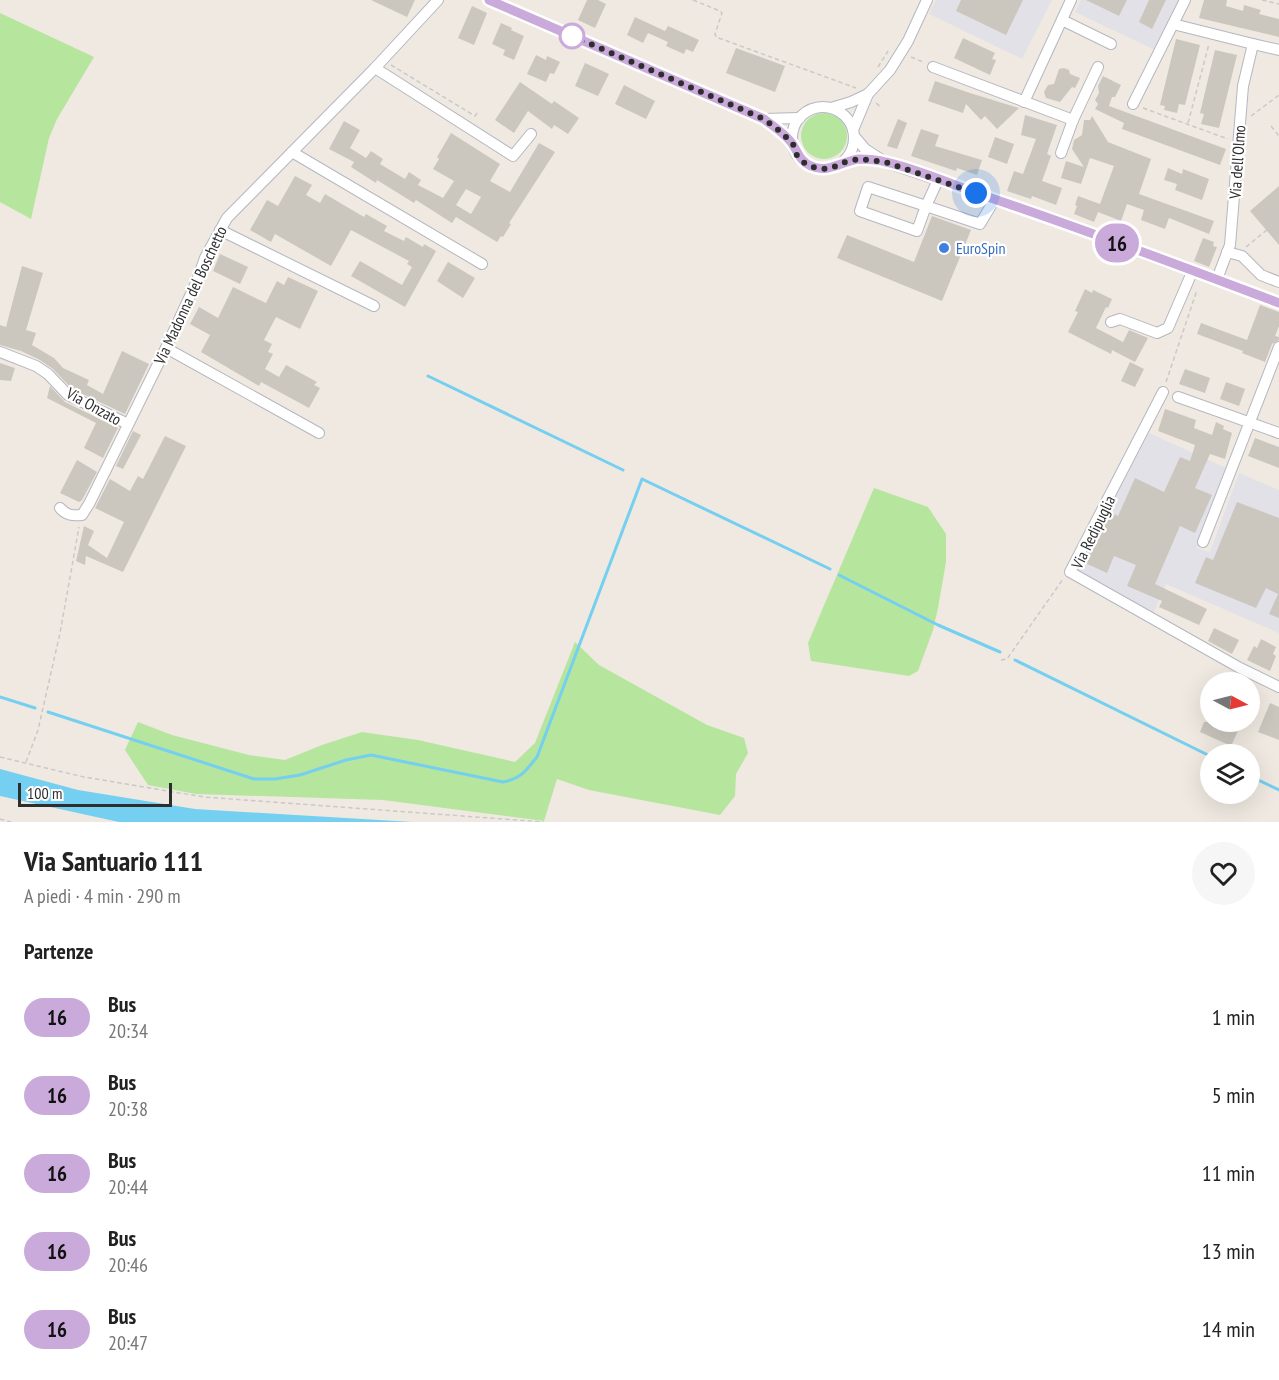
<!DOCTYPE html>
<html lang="it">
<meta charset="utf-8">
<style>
:root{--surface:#fff;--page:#f6f6f6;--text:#222;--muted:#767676}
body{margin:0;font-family:"PT Sans Narrow",sans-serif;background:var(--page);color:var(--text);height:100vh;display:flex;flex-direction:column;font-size:22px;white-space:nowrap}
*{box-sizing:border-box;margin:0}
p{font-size:20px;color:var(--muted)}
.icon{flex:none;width:33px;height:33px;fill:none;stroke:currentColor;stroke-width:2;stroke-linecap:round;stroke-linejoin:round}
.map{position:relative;height:822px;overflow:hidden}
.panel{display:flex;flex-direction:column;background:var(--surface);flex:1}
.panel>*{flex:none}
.badge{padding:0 12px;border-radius:20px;font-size:21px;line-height:39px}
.needle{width:39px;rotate:97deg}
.controls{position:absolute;left:1200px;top:672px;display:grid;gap:12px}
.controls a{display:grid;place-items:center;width:60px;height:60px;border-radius:50%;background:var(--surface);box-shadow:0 6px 24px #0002;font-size:30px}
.scale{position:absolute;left:18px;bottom:15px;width:154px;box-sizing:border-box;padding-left:6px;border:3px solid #2e2e2e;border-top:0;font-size:16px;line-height:21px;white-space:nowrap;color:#2e2e2e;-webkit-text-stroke:4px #fff;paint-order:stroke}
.you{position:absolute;width:30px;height:30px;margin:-15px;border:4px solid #fff;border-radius:50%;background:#1a73e8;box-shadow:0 0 0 9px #1a73e833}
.map>.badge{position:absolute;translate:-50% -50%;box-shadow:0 0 0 3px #fff}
h2{padding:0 24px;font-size:22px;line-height:54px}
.round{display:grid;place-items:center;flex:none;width:63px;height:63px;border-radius:32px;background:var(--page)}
.headline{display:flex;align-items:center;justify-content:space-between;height:102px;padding:0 24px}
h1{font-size:28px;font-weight:700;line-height:45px}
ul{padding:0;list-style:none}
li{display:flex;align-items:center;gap:18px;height:78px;padding:0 24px}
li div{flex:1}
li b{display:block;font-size:22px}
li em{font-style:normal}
li .badge{min-width:66px;font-weight:700;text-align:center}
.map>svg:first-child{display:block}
</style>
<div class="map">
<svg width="1279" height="822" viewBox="0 0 1279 822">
<rect width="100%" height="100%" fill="#efe9e1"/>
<g fill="#e3e1e8">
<polygon points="936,0 1052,0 1022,59 929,14"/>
<polygon points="1081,0 1179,0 1155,50 1075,12"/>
<polygon points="1149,433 1226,468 1197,548 1210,552 1239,473 1279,490 1279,633 1166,584 1153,614 1076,572"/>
</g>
<g fill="#b6e59e">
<polygon points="0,13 94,57 57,119 49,138 31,219 0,202"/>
<circle cx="824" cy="136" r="23"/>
<polygon points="874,488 928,507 946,534 946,562 938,608 933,630 918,671 909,676 811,661 808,643"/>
<polygon points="575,642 599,665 707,725 744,738 748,753 736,774 735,796 720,815 589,790 557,779 544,821 383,800 196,794 148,785 125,750 138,722 172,735 249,755 285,760 322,745 362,732 418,740 515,762 535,743"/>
</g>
<polygon fill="#75cff0" points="0,769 78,790 195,809 412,822 119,822 0,796"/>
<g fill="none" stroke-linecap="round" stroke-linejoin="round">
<g stroke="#75cff0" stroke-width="3">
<polyline points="428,376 623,470"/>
<polyline points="839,575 938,625 1000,652"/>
<polyline points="1015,660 1210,756"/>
<polyline points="0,697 35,708"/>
<path d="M48,712l206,67h21l25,-4 46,-15 25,-5 132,27c17,-3 23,-11 34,-25l105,-278 188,90"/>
<polyline points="1250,776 1279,790"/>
</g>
</g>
<g fill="#cbc7bf" fill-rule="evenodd">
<polygon points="371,0 415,0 407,17"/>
<polygon points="587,0 598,0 606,4 595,28 578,20"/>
<polygon points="961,0 1023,0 1006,35 956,11"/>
<polygon points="1086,0 1127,0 1119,16"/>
<polygon points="1149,0 1166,0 1152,29 1139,22"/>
<polygon points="1204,0 1227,0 1226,6 1243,11 1244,5 1261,10 1259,14 1279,19 1279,37 1199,18"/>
<polygon points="472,6 487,13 474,45 458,38"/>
<polygon points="635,17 665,31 668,26 699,40 693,52 686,49 684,54 666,46 668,42 648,33 643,43 627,35"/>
<polygon points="501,23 512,28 511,30 524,36 514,60 503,55 505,50 492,44"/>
<polygon points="963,38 995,53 992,59 996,60 990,75 954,58"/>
<polygon points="1176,39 1200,45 1185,105 1179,104 1177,113 1164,110 1165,106 1160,105"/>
<polygon points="736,48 785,66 775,92 726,73"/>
<polygon points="1215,50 1237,55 1219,128 1201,124 1204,114 1200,113"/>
<polygon points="536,55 546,60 547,56 560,62 554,74 550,73 546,82 527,74"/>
<polygon points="585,63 609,74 598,96 575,86"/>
<polygon points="1064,68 1069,70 1070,74 1080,78 1075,88 1072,87 1060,102 1046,98 1044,92 1048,85 1054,84 1059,69"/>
<polygon points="1103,76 1121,85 1115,97 1112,97 1109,106 1226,149 1220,165 1122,129 1124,123 1095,109 1098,104 1095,100 1099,93 1098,86"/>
<polygon points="935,81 970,93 1019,108 997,129 985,116 981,120 966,104 963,113 928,101"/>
<polygon points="520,82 552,104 554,101 579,118 568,134 554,125 552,129 528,111 514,133 495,120"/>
<polygon points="624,85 655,101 646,119 615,104"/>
<polygon points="1025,115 1057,125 1047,154 1051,156 1042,181 1062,188 1056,205 1032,196 1031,199 1007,191 1014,171 1023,174 1036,139 1021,135"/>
<polygon points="1092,116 1108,142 1151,159 1139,194 1214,221 1209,234 1169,218 1165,229 1141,220 1144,210 1127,204 1121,221 1098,212 1094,222 1074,214 1077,206 1075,205 1078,196 1100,204 1114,166 1090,158 1081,184 1061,178 1066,161 1084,167 1072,149 1074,140 1082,135 1084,120 1090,120"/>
<polygon points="898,119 907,123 897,149 887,146"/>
<path d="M344,121l16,9 -10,18 16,10 5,-7 12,8 -3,5 25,15 4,-7 12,8 -3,5 25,13 11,-17 -21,-12 6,-10 -2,-2 14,-24 49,31 -10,17 20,11 29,-49 16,9 -46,71 2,1 -8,13 -2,-1 -4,6 -41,-25 -4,6 -36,-23 -2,3 -37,-23 -1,3 -25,-16 3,-5 -25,-13zM466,189l15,8 -10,17 -15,-9z"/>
<polygon points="921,129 939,135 935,146 982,160 977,175 957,168 956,171 911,156"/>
<polygon points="995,137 1014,144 1007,164 988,157"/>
<polygon points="1168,168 1182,174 1183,169 1209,179 1202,200 1175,190 1177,184 1164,180"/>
<polygon points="295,176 312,185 306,195 320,203 325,194 364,217 366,214 387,226 384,231 404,241 406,237 423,247 424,244 436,251 405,307 351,276 360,261 402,285 412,267 407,264 409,261 351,230 331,266 275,234 271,242 250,230 267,200 278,206"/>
<polygon points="1279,186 1279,245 1250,211"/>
<polygon points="932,216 971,230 942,301 837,258 847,235 914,262"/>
<polygon points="1203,238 1214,242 1213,246 1217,247 1209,267 1194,261"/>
<polygon points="220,254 248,267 240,284 213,271"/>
<polygon points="448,262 475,278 463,298 437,281"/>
<polygon points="22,266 43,273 26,330 36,333 32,345 54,358 63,368 89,380 87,385 103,394 122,351 149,364 125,414 72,389 53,369 40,360 21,351 0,345 0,325 6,327"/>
<polygon points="288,277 318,291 300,329 276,317 264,340 272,344 268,352 273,354 265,369 279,377 286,365 317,382 314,385 320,388 309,408 261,382 259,386 201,352 210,335 190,324 199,307 218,318 233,287 266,303 277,281 284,285"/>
<polygon points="1085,289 1092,293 1093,290 1112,299 1108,308 1106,307 1096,328 1123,342 1129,330 1148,338 1135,362 1112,350 1111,354 1068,332 1078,312 1075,311"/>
<polygon points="1260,305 1279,312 1279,326 1275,336 1279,337 1279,340 1272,344 1265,362 1242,353 1243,351 1197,334 1201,323 1247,340"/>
<polygon points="1130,362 1144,369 1135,387 1121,381"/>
<polygon points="0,363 15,368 11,381 0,380"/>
<polygon points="1185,369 1210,378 1205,393 1179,384"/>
<polygon points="1226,382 1245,389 1239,406 1220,399"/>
<polygon points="50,386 65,402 118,428 103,458 84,448 96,423 47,398"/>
<polygon points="1165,409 1196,420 1194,428 1212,435 1216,422 1224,426 1223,429 1232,433 1225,459 1210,454 1195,488 1212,495 1195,533 1180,526 1155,584 1207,609 1199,625 1159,607 1162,601 1127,586 1136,565 1114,556 1107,573 1085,563 1092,546 1095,547 1110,512 1118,516 1135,478 1164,492 1180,457 1190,461 1195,445 1158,431"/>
<polygon points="133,431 141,435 123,469 116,466"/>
<polygon points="165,436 186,446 123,572 86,556 85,565 76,561 84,526 94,531 88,545 107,558 124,522 95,508 110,479 130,491 138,476 143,479"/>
<polygon points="1255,438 1279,447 1279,468 1248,456"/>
<polygon points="77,460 97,472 82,500 79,502 60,493"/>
<polygon points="1237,502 1279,518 1279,618 1269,614 1278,594 1266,588 1256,608 1195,583 1206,557 1213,560"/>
<polygon points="1214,628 1239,640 1232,654 1208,641"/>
<polygon points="1261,639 1276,647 1273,654 1276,656 1270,671 1247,660 1254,646 1257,648"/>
<polygon points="1270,703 1279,707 1279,740 1258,732"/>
<polygon points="1204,722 1242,722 1231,746 1200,732"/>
</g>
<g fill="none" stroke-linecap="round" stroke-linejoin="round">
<g stroke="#b4b7c1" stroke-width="12">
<g id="minor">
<polyline points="489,0 763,119 781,132 793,144"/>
<polyline points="1062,20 1111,44"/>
<polyline points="1173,24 1253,44"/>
<polyline points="933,67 1073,120 1098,67"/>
<polyline points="375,68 513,156 531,134"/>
<polyline points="1024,102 1071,0"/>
<polyline points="1133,104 1185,0"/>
<circle cx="823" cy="138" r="31"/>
<polyline points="831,108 851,102 868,94"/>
<polyline points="764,119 800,118"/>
<polyline points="853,130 868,94 890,70 908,41 927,0"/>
<polyline points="854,136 865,149 885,162 1004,202 1279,303"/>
<polyline points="292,152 482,264"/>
<polyline points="1061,153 1073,120"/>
<polyline points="842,163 859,159 883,161"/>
<polyline points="938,180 926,206 868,187 860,211 917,231 926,206 980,224 995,199"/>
<polyline points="220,230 374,306"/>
<polyline points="1227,252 1242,256 1261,275 1279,282"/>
<polyline points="1217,279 1230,245 1243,86 1253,44 1279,50"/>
<polyline points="1111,322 1120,319 1157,333 1168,328 1193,270"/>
<polyline points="166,348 319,433"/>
<polyline points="0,352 36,366 48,374 68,395 128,424"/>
<polyline points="1163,392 1070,572 1240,668 1279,687"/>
<polyline points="1178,397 1279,433"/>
<path d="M60,508c6,7 12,8 22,7l7,-11 77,-156 30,-65 9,-25 22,-40 148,-150 63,-68"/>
<polyline points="1203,542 1279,347"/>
</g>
</g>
<g stroke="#c9c9c9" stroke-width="1.5" stroke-dasharray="4.5 3" stroke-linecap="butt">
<polyline points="693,0 720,11 722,13 715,34 716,37 856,88"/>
<polyline points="1262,0 1279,4"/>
<polyline points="911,57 923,62"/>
<polyline points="391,65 475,116 478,112"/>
<polyline points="878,67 888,51"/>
<polyline points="876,103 882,108"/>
<polyline points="1143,108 1228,139"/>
<polyline points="1251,116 1279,95"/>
<polyline points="1188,123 1209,44"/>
<polyline points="1271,126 1279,136"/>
<polyline points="1246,247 1279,220"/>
<polyline points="1166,382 1197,290"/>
<polyline points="1001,660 1007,659 1063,579"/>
<polyline points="0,757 84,777 204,797 544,822"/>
<polyline points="26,762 38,730 60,633 79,527"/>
<polyline points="0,819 11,822"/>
</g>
<use href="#minor" stroke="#fff" stroke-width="10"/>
</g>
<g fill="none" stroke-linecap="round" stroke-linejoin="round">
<g stroke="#fff" stroke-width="14">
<path id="line" d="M489,0l275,119c9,7 20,14 27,23 7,9 8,19 20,24 17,8 31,-5 48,-7 8,0 19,1 27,3 31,7 67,23 99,34 99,33 196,70 294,107"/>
</g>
<use href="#line" stroke="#caaadb" stroke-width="9"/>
<polyline stroke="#2e2e2e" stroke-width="6" stroke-dasharray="0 10.8" points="572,36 764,119 781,132 793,144 796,154 803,162 812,167 822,169 832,168 842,163 859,159 885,162 976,193"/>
</g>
<circle fill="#fff" stroke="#caaadb" stroke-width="3" cx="572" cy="36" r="12"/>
<circle fill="#3f7fe0" stroke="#fff" stroke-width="2" cx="944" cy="248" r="6"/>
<g text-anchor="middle" stroke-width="4.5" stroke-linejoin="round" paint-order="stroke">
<g font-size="16" fill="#2e2e2e" stroke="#fff">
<text transform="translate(1237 162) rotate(-86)" y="6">Via dell'Olmo</text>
<text transform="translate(190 295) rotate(-65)" y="6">Via Madonna del Boschetto</text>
<text transform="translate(94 406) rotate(29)" y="6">Via Onzato</text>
<text transform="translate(1093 532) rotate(-64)" y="6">Via Redipuglia</text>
</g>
<g font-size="16" fill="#366cbe" stroke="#fff" text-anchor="start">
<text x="956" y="254">EuroSpin</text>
</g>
</g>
</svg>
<div class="controls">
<a><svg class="needle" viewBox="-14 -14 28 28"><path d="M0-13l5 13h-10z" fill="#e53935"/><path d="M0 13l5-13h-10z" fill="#767676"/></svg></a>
<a><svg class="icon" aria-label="layers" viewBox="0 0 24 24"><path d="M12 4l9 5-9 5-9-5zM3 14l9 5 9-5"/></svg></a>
</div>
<div class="scale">100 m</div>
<div class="you" style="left:976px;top:193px"></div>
<b class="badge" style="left:1117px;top:243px;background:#caaadb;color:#111">16</b>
</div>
<section class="panel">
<div class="headline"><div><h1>Via Santuario 111</h1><p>A piedi · 4 min · 290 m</p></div><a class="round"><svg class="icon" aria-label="heart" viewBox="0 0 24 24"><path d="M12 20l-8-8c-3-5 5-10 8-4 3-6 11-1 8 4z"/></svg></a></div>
<h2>Partenze</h2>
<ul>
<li><span class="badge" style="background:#caaadb;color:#111">16</span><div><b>Bus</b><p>20:34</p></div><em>1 min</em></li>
<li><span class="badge" style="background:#caaadb;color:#111">16</span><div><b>Bus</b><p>20:38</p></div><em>5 min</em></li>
<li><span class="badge" style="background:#caaadb;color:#111">16</span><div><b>Bus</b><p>20:44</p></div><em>11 min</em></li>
<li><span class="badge" style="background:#caaadb;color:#111">16</span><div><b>Bus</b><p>20:46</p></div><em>13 min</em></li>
<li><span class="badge" style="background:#caaadb;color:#111">16</span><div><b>Bus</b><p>20:47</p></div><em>14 min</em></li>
</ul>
</section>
